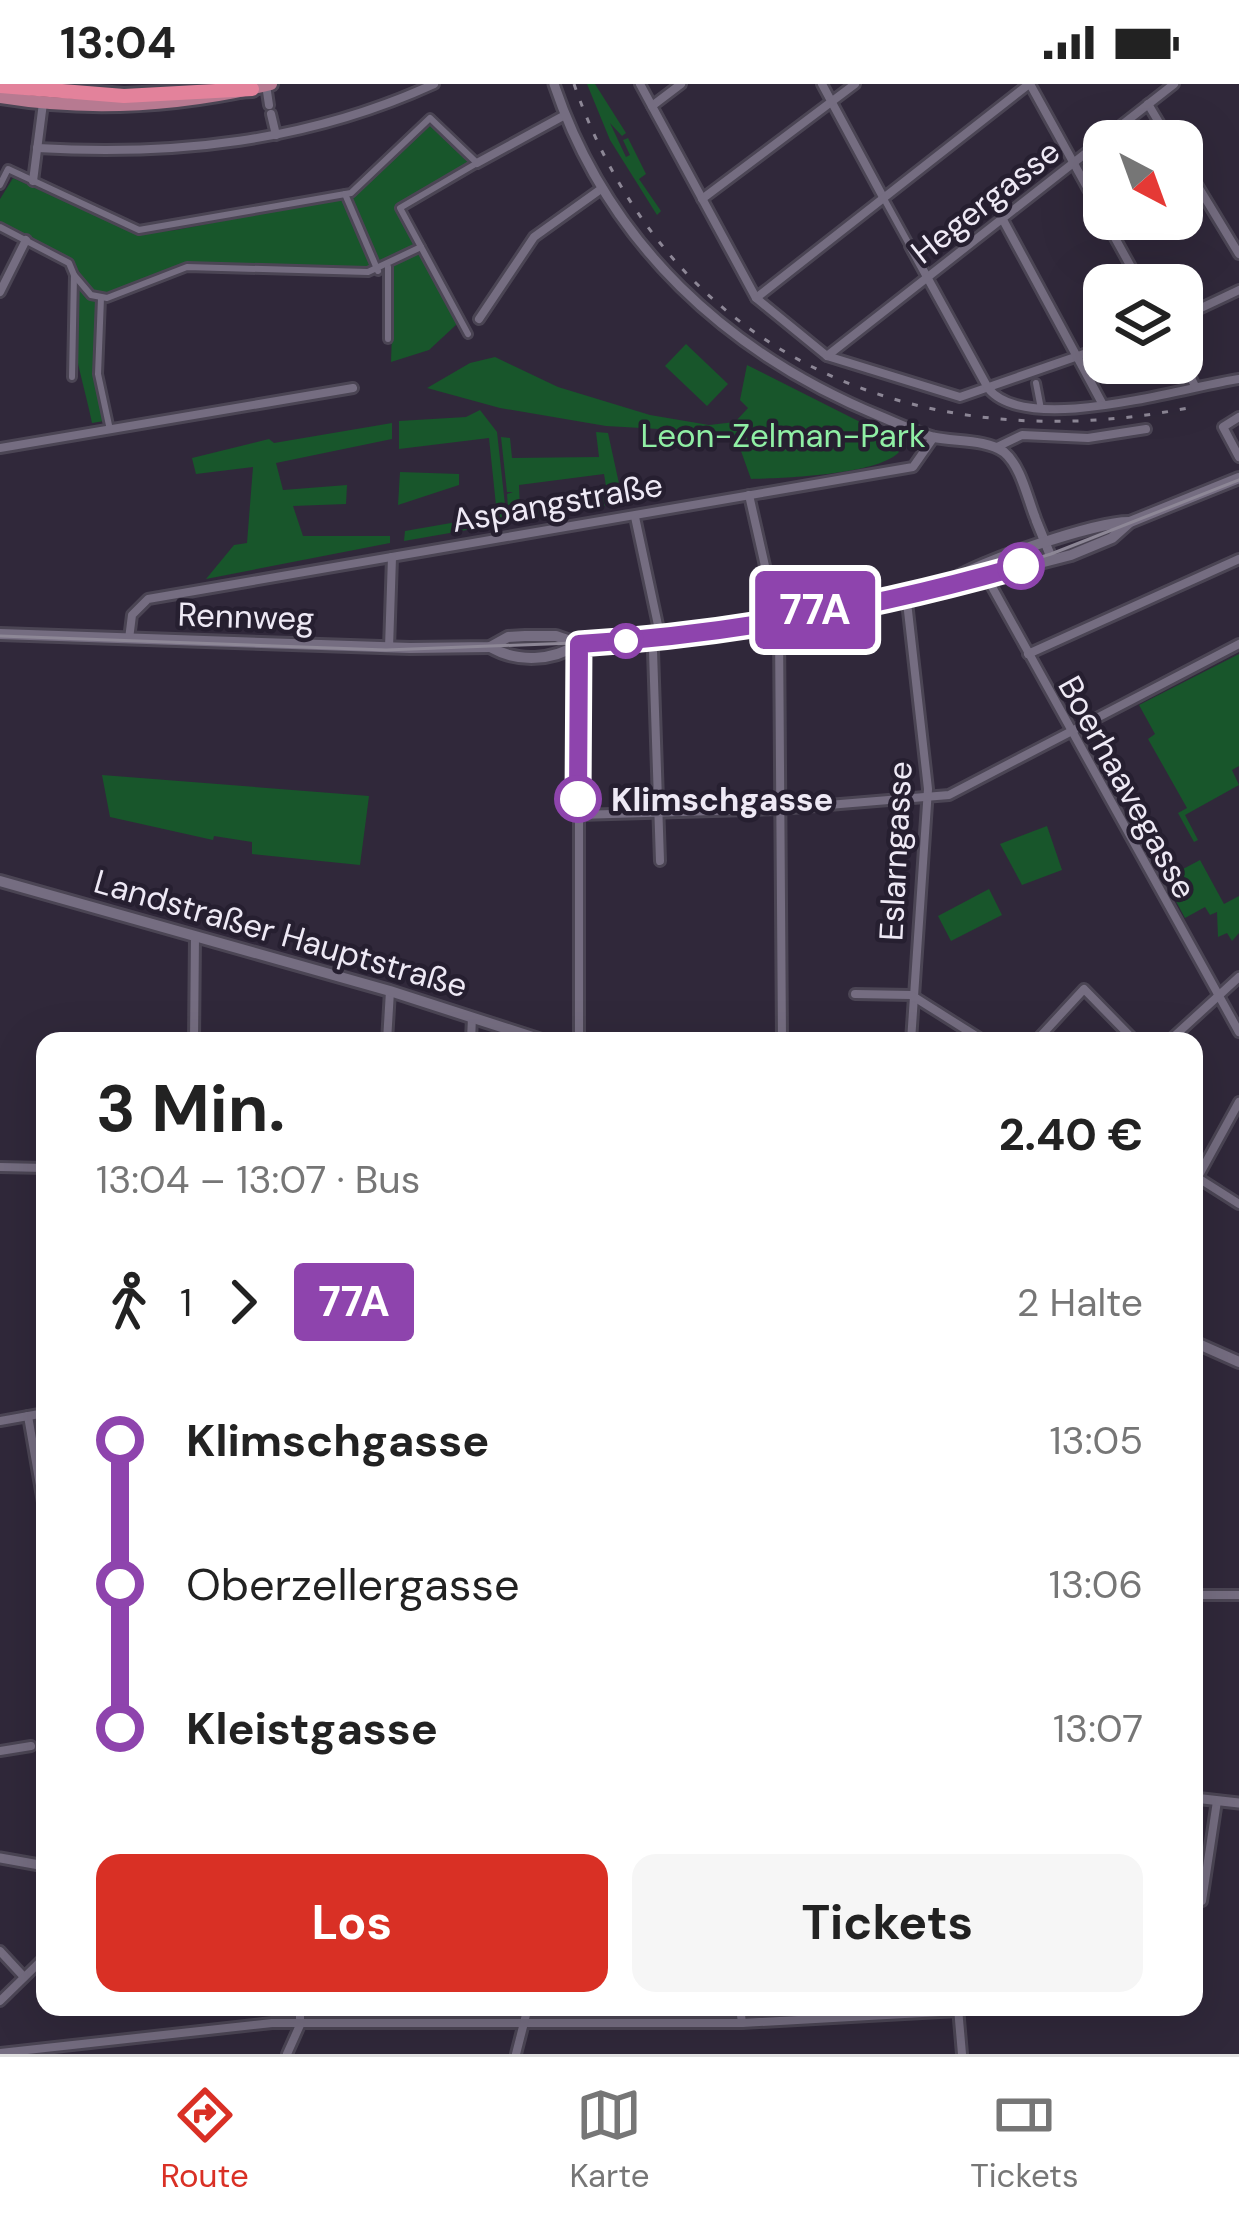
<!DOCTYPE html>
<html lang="de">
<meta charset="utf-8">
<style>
:root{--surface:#fff;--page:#f6f6f6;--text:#222;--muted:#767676;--line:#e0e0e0;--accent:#d93025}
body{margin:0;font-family:"DM Sans",sans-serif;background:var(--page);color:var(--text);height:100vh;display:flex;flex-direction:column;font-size:45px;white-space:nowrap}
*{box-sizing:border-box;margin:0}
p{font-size:39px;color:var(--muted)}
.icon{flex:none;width:66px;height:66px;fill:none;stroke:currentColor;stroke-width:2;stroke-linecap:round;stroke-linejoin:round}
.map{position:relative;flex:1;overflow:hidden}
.panel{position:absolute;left:36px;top:948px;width:1167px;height:984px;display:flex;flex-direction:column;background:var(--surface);border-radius:24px;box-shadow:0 12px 48px #0002}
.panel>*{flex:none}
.badge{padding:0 24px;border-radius:9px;font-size:42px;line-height:78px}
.needle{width:78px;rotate:139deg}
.tools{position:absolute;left:1083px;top:36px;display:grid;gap:24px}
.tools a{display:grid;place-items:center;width:120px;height:120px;border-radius:24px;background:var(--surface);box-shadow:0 12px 48px #0002;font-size:60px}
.map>.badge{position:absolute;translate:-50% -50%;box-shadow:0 0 0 6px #fff}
.legs{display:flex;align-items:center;gap:18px;height:132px;padding:0 60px;font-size:39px}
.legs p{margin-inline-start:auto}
.summary{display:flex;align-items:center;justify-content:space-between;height:204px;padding:0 60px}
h1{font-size:66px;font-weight:700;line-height:90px}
.action{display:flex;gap:24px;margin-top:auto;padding:24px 60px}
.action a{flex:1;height:138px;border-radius:24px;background:var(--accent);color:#fff;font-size:48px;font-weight:700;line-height:138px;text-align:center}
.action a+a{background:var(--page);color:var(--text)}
ul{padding:0 60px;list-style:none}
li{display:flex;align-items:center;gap:42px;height:144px;font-size:45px}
li i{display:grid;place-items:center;width:18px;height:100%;margin:0 15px;background:currentColor}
li i::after{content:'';width:30px;height:30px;margin:-15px;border:9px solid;border-radius:50%;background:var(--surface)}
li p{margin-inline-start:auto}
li:first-child i{background:linear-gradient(#0000 50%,currentColor 0)}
li:last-child i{background:linear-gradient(currentColor 50%,#0000 0)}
.status{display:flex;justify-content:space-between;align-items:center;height:84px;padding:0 60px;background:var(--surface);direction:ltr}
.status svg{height:33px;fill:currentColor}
.dock{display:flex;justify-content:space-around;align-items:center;height:168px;border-top:3px solid var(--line);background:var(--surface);font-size:33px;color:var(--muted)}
.dock a{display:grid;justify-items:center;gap:6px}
.dock .on{color:var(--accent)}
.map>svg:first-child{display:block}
</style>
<div class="status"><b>13:04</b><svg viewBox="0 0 49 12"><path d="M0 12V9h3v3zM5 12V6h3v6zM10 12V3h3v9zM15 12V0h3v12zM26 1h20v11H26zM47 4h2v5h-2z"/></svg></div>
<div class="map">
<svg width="1239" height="1970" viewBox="0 0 1239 1970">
<rect width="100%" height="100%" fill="#30283a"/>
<g fill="#18562b">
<polygon points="587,0 595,0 626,49 622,52 610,39 626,73 630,71 623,56 628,54 646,90 639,95 661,127 657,131 610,56"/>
<path d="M431,39l40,39 -75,45 61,117 -28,26 -38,12 3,-89 -7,-10 -16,5 -179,-5 -90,31 -7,86 9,41 -12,2c-9,-47 -32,-102 -12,-149l-10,-16 -70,-36v-23l13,-21 124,56 39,-4 180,-35z"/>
<polygon points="686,260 728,300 707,322 665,282"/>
<path d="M495,273l63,30 92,28 59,10 26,-3 13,-14 -8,-8 7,-35 133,67 18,12 1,8c-21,23 -116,26 -148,27l-14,-39 -8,-7 -123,-7 -106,-18 -73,-20 43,-25z"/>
<polygon points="480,326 497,348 507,439 404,457 405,447 497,431 489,354 399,365 399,337 466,333"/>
<polygon points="392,339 392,355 276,379 283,406 347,401 346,420 293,422 303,452 390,452 390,459 206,495 234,461 247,459 253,383 196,390 192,374 269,355 274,359"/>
<polygon points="596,348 608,349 623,418 609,420 604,390 519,401 520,427 603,412 605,422 509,438 507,410 513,408 507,408 501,353 510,354 512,374 599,373"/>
<polygon points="400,388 459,390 459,401 398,421"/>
<polygon points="1239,570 1239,682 1232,686 1239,701 1185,731 1198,756 1194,758 1178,729 1187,724 1148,655 1155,650 1139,621"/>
<polygon points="102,691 369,712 360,781 252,770 252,758 214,752 213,756 110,733"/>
<polygon points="1047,742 1062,786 1022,801 1000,760"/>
<polygon points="1200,776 1224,820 1239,812 1239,849 1232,857 1227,849 1218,853 1217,828 1210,831 1205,823 1185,834 1164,795"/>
<polygon points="989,805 1002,831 951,857 938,832"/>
</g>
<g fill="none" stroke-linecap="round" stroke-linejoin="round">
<g stroke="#4b4554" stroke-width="12">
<g id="pedestrian">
<polyline points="0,101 8,85 139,146 351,109 430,34 477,79 400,124 468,250"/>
<polyline points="345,110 378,187"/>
<polyline points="883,113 910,162"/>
<polyline points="0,143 69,179 74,191 72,293"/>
<polyline points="388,183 388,255"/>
<polyline points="74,191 91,211 107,214 187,183 368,188 421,163"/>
<polyline points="101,214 98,290 110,346"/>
<polyline points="1036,299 1041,325"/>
</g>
</g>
<g stroke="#4b4554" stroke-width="14">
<g id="minor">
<polyline points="640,0 756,214 827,272 960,313 1104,263"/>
<polyline points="822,0 883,113"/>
<polyline points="1030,0 1141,201"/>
<polyline points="266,1 269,21"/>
<polyline points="1148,20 1170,57"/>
<polyline points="652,22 681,0"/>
<polyline points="271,30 276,51"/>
<path d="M37,64c138,8 270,-6 397,-64"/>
<polyline points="1182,76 1239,170"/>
<polyline points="477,79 565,31"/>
<polyline points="33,97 43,19"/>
<polyline points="702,115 855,0"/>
<polyline points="1002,134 1102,319"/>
<path d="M910,162l78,142c38,49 196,-1 251,-9"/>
<polyline points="0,208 26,156"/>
<polyline points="756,214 1029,0"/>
<polyline points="1182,233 1239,206"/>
<polyline points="479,235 534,153 601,105"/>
<polyline points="827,272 1174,0"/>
<polyline points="1182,276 1195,302"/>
<polyline points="1239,333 1223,343 1239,373"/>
<polyline points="997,363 1022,351 1088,354 1146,345"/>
<polyline points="0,364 353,304"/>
<polyline points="749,411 779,544 782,957"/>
<polyline points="635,433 658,541 653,567 660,777"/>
<polyline points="992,477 991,501 1239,948"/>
<polyline points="906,509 928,705 911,957"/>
<polyline points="129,555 132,531 148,515 913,383 934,353"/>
<polyline points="579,560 579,957"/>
<polyline points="389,564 392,473"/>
<polyline points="1028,570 1239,475"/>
<polyline points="578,731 780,725 949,711 1239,560"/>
<polyline points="855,910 911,911 984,957"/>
<polyline points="194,957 195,852"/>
<polyline points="387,957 390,907"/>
<polyline points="471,957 472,933"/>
<polyline points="1036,957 1084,905 1135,957"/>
<polyline points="1169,957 1239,893"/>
<polyline points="0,1083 45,1084"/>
<polyline points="1195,1092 1239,1120"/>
<polyline points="1194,1100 1239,1018"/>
<polyline points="28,1332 45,1430"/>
<polyline points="0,1337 45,1329"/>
<polyline points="1194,1511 1239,1511"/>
<polyline points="0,1667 31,1662"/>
<polyline points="1194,1818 1202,1817 1217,1717"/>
<polyline points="0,1867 24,1893"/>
<polyline points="0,1917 45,1873"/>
<polyline points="740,1923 742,1939"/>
<polyline points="958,1924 962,1970"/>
<polyline points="0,1969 272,1939 742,1939 958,1927"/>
<polyline points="287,1970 300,1941 300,1923"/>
<polyline points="516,1970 528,1923"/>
</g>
</g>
<g stroke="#4b4554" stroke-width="15">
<g id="tertiary">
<path d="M554,0c54,160 174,270 328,333 17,7 34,15 51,20 21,5 53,2 71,15 17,14 23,45 31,65"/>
<polyline points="1036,436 1051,473"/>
<polyline points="1194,1714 1239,1719"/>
<polyline points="0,1774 45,1782"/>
</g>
</g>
<g stroke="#4b4554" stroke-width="16">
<g id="secondary">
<path d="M950,498c24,-19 148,-61 180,-60"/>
<polyline points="0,550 410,564 490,563 508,553 525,552 556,552 579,560 644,555 966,498 1071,471 1112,454 1130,438 1239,394"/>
<path d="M490,563c28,16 62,14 89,-3"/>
<polyline points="0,797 390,907 545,957"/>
<polyline points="1194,1258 1239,1278"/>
</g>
</g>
<g stroke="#4b4554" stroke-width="18">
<path id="primary" d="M0,13c92,15 181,9 271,-13"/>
</g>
<g stroke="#4b4554" stroke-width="20">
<polyline id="motorway" points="0,2 124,12 252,5"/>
</g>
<use href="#pedestrian" stroke="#756d81" stroke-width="6"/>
<use href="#minor" stroke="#756d81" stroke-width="8"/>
<use href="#tertiary" stroke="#756d81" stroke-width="9"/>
<use href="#secondary" stroke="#756d81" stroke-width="10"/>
<use href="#primary" stroke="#b77a91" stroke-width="12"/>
<use href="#motorway" stroke="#e3829b" stroke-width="14"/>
<polyline stroke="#8d8796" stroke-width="3" points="0,552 386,566 654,556 945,502 1051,470 1239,396"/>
<path stroke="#8d8796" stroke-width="3" stroke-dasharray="6 12" stroke-linecap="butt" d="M574,0c95,273 343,377 614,324"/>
</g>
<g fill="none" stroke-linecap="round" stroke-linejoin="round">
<g stroke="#fff" stroke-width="27">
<path id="line-1" d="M578,715l1,-155c147,-9 301,-38 442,-78"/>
</g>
<use href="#line-1" stroke="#8e44ad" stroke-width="18"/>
</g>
<g fill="#fff" stroke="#8e44ad" stroke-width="6">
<circle cx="1021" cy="482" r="21"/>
<circle cx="626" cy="557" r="15"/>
<circle cx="578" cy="715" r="21"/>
</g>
<g text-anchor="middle" stroke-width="9" stroke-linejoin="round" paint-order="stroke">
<g font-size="33" fill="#eee9f5" stroke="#261f30">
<text transform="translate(985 117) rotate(-38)" y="12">Hegergasse</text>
<text transform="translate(557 418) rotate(-10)" y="12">Aspangstraße</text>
<text transform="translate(246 532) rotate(2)" y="12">Rennweg</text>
<text transform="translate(1128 703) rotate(61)" y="12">Boerhaavegasse</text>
<text transform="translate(895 767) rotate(-87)" y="12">Eslarngasse</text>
<text transform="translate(281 849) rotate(16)" y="12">Landstraßer Hauptstraße</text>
</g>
<g font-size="33" fill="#90efa5" stroke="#261f30">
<text x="783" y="363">Leon-Zelman-Park</text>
</g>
<g font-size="33" font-weight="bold" fill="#eee9f5" stroke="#261f30" text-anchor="start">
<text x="611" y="727">Klimschgasse</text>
</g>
</g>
</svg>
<div class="tools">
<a><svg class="needle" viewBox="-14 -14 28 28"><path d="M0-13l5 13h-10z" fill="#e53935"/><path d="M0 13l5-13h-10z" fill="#767676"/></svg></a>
<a><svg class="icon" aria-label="layers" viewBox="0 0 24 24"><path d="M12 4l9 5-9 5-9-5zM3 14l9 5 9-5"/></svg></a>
</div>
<b class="badge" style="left:815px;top:526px;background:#8e44ad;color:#fff">77A</b>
<section class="panel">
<div class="summary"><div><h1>3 Min.</h1><p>13:04 – 13:07 · Bus</p></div><b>2.40 €</b></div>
<div class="legs"><svg class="icon" aria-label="walk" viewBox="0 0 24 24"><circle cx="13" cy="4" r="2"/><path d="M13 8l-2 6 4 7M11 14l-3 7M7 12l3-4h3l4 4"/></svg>1<svg class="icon" aria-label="forward" viewBox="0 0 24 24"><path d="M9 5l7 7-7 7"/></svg><b class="badge" style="background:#8e44ad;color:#fff">77A</b><p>2 Halte</p></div>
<ul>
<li><i style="color:#8e44ad"></i><b>Klimschgasse</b><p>13:05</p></li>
<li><i style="color:#8e44ad"></i><span>Oberzellergasse</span><p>13:06</p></li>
<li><i style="color:#8e44ad"></i><b>Kleistgasse</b><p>13:07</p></li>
</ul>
<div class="action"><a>Los</a><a>Tickets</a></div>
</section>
</div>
<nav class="dock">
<a class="on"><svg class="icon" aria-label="directions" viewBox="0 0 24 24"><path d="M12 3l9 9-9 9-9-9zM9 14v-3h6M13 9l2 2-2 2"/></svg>Route</a>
<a><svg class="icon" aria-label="map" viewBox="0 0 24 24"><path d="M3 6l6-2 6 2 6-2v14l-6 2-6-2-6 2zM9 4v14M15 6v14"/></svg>Karte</a>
<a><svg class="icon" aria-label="tickets" viewBox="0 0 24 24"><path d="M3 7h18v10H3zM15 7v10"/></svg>Tickets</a>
</nav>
